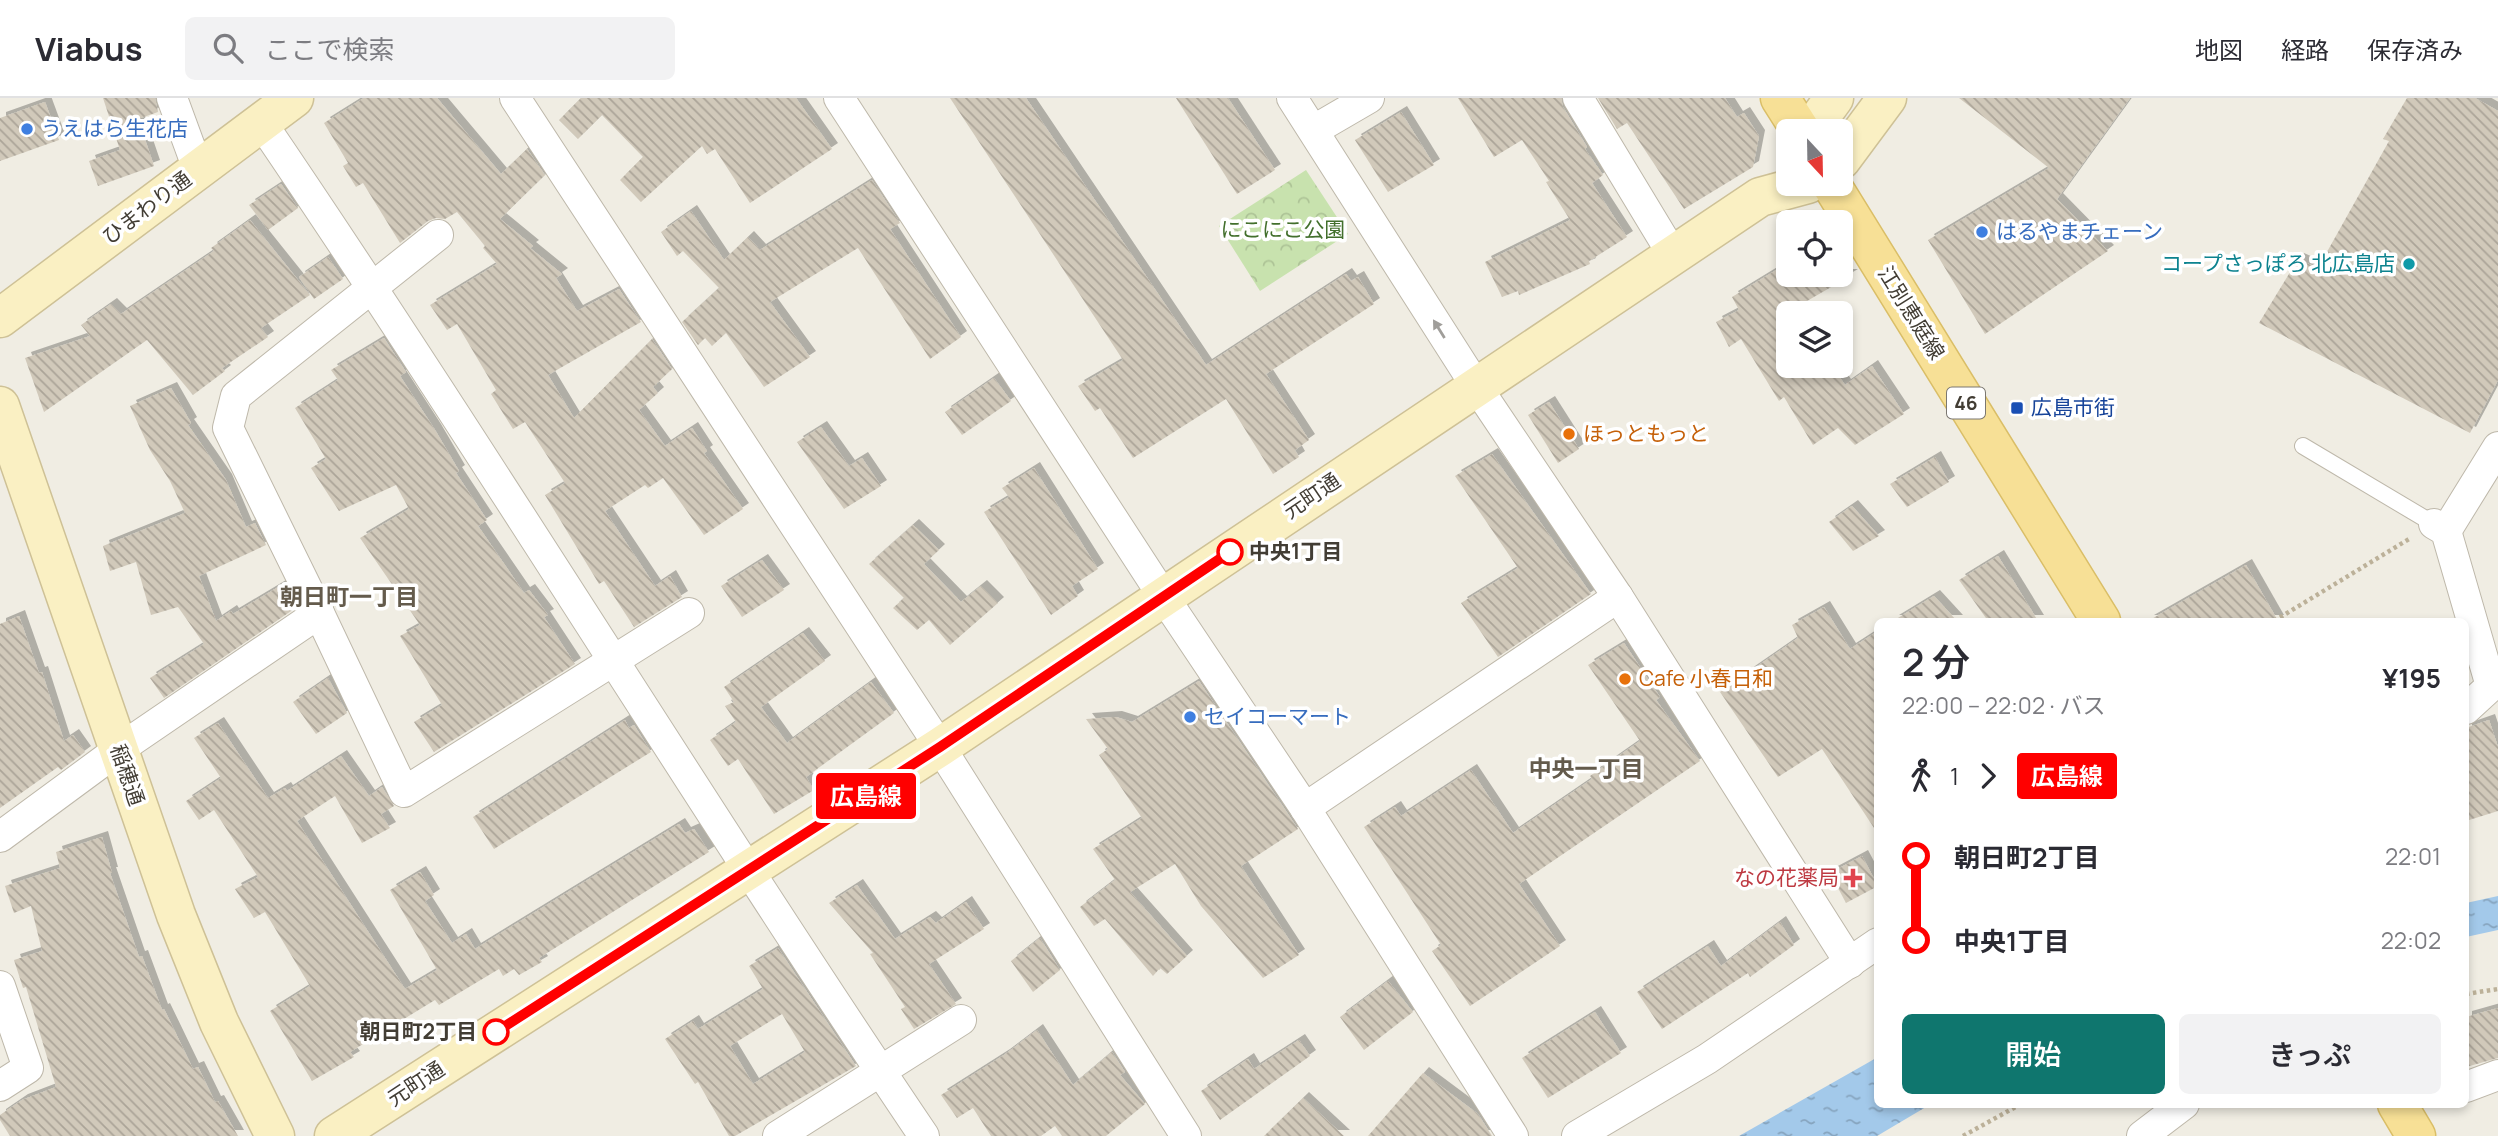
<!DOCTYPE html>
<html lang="ja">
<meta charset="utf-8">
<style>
:root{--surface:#fff;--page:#f2f2f3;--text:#2b2b33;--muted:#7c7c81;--line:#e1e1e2;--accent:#0f766e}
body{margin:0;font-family:Manrope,"Noto Sans JP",sans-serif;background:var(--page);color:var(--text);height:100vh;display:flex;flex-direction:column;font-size:26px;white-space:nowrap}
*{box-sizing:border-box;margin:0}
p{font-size:23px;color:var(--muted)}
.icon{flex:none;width:38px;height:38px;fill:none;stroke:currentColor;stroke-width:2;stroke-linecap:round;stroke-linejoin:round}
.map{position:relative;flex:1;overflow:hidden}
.drawer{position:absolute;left:1874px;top:520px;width:595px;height:490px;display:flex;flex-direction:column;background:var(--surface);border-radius:10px;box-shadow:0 4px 10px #0003}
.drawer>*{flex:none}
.badge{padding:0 14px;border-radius:5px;font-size:24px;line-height:46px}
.needle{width:46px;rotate:158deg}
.controls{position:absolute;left:1776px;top:21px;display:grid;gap:14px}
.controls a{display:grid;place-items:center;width:77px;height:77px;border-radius:10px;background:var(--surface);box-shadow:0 4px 10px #0003;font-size:35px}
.map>.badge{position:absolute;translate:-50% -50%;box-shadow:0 0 0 4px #fff}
.legs{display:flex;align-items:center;gap:10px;height:77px;padding:0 28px;font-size:23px}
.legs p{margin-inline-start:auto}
.headline{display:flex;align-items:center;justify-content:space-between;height:119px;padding:0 28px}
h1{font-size:38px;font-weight:600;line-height:52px}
.cta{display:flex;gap:14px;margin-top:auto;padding:14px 28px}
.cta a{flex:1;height:80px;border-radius:10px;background:var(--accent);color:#fff;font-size:28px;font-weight:600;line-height:80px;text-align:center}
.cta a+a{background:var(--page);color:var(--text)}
ul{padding:0 28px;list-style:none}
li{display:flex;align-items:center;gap:24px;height:84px;font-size:26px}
li i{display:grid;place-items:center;width:10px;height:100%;margin:0 9px;background:currentColor}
li i::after{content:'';width:18px;height:18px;margin:-9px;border:5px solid;border-radius:50%;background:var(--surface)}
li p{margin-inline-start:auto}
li:first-child i{background:linear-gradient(#0000 50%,currentColor 0)}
li:last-child i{background:linear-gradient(currentColor 50%,#0000 0)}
header{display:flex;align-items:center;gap:42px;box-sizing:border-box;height:98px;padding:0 35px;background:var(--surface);border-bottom:2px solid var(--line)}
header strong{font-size:33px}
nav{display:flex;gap:38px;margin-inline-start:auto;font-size:24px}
.search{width:490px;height:63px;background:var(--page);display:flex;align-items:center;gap:18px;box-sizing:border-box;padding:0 24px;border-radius:10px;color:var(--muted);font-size:26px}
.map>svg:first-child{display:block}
</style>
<header>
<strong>Viabus</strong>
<div class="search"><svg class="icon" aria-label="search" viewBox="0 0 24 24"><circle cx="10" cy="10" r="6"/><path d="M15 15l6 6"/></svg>ここで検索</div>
<nav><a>地図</a><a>経路</a><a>保存済み</a></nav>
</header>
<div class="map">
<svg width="2498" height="1038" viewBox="0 0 2498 1038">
<defs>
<pattern id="park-crowns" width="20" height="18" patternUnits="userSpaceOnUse" patternTransform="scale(1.75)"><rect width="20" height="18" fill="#c8e2ae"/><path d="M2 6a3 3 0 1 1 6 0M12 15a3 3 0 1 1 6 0" fill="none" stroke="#adc396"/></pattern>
<pattern id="water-ripples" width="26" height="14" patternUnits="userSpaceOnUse" patternTransform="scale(1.75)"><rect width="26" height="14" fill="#a3c9ea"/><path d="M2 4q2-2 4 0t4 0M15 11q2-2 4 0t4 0" fill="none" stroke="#86a4be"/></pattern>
<pattern id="building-back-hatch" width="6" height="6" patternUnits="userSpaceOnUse" patternTransform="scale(1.75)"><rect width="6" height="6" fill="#d1c9ba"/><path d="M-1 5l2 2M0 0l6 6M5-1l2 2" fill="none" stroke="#aba498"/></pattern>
<filter id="shadow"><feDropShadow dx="6" dy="-6" stdDeviation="0" flood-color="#0004"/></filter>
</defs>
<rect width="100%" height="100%" fill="#f0ede3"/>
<polygon fill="url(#park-crowns)" points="1306,72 1348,136 1260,193 1219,128"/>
<g fill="url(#water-ripples)">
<polygon points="2498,798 2498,832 2466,839 2466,805"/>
<polygon points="1878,959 1878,1006 1931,1006 1877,1038 1739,1038"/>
</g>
<g fill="url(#building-back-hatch)" fill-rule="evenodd" filter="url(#shadow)">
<polygon points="103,0 155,0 158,14 138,21 154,68 98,88 89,63 120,52"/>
<polygon points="364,0 437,0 501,76 527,51 545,77 500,121 533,148 530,150 562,176 556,180 577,213 619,191 641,224 548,277 574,320 652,241 672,271 653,289 658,295 639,312 665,348 692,330 707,353 704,355 743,411 704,437 663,380 648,390 645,387 605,413 655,488 670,478 682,499 634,529 604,483 599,486 545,397 565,385 525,324 513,331 491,296 496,292 457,226 447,232 430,207 497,166 483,150 485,148 457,114 445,121 436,120 428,123 400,145 363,85 356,89 343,68 348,65 324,25"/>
<polygon points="581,0 796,0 832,51 750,105 715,51 707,56 702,48 641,104 620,82 643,59 602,17 578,41 559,22"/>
<polygon points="950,0 1026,0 1206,267 1346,176 1351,183 1358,179 1374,206 1266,276 1309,342 1295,352 1299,359 1273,376 1226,301 1133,360 1100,310 1095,313 1078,288 1123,262"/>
<polygon points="1176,0 1228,0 1275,72 1237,96"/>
<polygon points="1458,0 1561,0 1563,9 1587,49 1585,51 1603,77 1592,85 1627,139 1589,163 1590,166 1519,197 1518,193 1502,199 1485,164 1570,122 1546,84 1549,83 1522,42 1494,59"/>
<polygon points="1598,0 1725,0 1737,19 1744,15 1759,38 1753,69 1684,111 1627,25 1617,31"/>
<polygon points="1959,0 2130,0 2057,101 2108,153 1985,236 1928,142 2049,70"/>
<polygon points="2407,0 2475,0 2498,13 2498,282 2470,335 2259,225 2298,161 2318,170 2389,43 2383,41"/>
<polygon points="45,4 59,42 0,63 0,20"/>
<polygon points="1401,14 1434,67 1388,94 1355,42"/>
<polygon points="872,82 900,125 890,131 961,239 930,261 858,150 770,204 810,259 764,289 726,235 712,248 705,240 698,247 682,224 719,190 683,153 677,158 661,134 691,113 724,162 748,139 760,152"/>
<polygon points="281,86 298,110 268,132 249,107"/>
<polygon points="250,122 310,197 261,230 268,239 222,270 225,273 193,297 147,242 44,314 25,260 90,238 81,227 111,206 121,216 214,153 211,150"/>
<polygon points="328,159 343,181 314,201 299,179"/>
<polygon points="1788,165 1788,177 1852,177 1788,214 1788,268 1832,268 1845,287 1872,268 1904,316 1855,347 1838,330 1813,347 1784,299 1779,303 1741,241 1729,249 1716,224 1739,212 1732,199"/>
<polygon points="384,240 406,274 400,278 435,332 459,373 456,375 487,422 478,428 524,495 529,492 548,517 544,519 575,566 434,654 414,624 442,607 400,538 420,527 360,440 409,411 396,387 339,413 311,370 326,361 295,310 338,282 331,272"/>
<polygon points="994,280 1011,303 962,337 945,314"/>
<polygon points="171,290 191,325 188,327 226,382 246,429 255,425 266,447 199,478 216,523 231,513 233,516 285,485 297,509 164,600 150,580 204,546 178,509 151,517 136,464 110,473 103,448 185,415 170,383 150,352 130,308"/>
<polygon points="1549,304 1579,351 1558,365 1528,317"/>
<polygon points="821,329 849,368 862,360 881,388 844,411 797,344"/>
<polygon points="1492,356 1591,496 1498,559 1461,505 1518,470 1455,378"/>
<polygon points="1935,359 1949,384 1907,409 1890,386"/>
<polygon points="1034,370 1098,471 1072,488 1078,498 1051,517 984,414 1009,399 1002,390"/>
<polygon points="1852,408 1879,438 1853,453 1829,424"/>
<polygon points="913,427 939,452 924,466 961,504 981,488 998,505 950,547 929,522 917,532 893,510 904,500 869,466"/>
<polygon points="1998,458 2038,523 1988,523 1959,482"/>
<polygon points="762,462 784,492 742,519 721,488"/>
<polygon points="2246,467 2278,523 2148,523"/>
<polygon points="1934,498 1957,523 1893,523"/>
<polygon points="1824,509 1850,551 1878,533 1878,736 1822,651 1778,679 1720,594 1798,540 1792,527"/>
<polygon points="19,518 39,575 42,574 64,643 73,637 85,654 61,672 58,669 0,710 0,526"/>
<polygon points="803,535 825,563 761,609 787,645 871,584 894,615 806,679 814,692 774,716 738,661 728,668 710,642 736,624 725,608 734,604 724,589"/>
<polygon points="1624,545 1660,599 1656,602 1700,663 1519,786 1560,848 1470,908 1432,853 1441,847 1364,729 1395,709 1401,718 1471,672 1513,735 1592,681 1590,678 1640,643 1588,567"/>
<polygon points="328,580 347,615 316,636 293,604"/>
<polygon points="1199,583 1298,731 1241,768 1299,857 1263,880 1201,808 1175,766 1130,794 1187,858 1167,876 1160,870 1153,878 1105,821 1094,828 1080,809 1115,782 1093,751 1142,720 1099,657 1108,651 1086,621 1116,619 1132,624"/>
<polygon points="625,622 629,630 634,627 651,654 494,751 473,719"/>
<polygon points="2489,622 2498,649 2498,713 2466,723 2466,630"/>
<polygon points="218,625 268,700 285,690 287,693 341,658 369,698 382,689 394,708 381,716 390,730 362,745 335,698 297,723 405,891 437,872 390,792 420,774 434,797 425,803 452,845 466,836 475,851 679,726 685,735 694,731 709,754 539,860 542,864 519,877 514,871 503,878 499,871 439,907 435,902 350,954 354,959 312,983 270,913 310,888 265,814 254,820 235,791 258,779 214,712 199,722 186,703 221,680 194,640"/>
<polygon points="102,739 112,775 110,775 139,859 142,858 162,912 164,911 193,971 198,969 215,1004 218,1003 238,1038 10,1038 0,1022 0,1017 22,1002 56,989 26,889 23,890 14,862 42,853 31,808 14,815 5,788 60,770 56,754"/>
<polygon points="1862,758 1878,788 1846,805 1830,775"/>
<polygon points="857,787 895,841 930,819 936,825 966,804 984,831 929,866 956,906 914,931 901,911 905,909 870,856 873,855 829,805"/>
<polygon points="1780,824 1794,847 1750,879 1748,875 1662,931 1637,894 1708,848 1721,868"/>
<polygon points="1040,840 1060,872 1033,894 1011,863"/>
<path d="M778,850l78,118 -121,70h-6l-31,-54 -3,2 -30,-45 28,-18 5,8 65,-40 -14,-23zM782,916l23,38 -52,32 -23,-38z"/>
<polygon points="1388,883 1413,914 1364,952 1340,919"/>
<polygon points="2498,910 2498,960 2466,969 2466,919"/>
<polygon points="1595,914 1621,955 1548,1000 1522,960"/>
<polygon points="1037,932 1073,987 1112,954 1125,974 1120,977 1145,1006 1106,1038 1062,1038 1055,1028 1041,1038 991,1038 973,1010 957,1020 941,997 1004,957"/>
<polygon points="1299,942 1310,958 1220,1022 1201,993 1248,961 1254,971"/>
<polygon points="1423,975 1478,1016 1492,1038 1368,1038"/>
<polygon points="1303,1000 1344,1038 1264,1038"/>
</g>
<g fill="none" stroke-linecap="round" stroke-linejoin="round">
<g stroke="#beb8aa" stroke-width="18">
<polyline id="lane" points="2303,348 2434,426"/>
</g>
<g stroke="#beb8aa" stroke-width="32">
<g id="street">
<polyline points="172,0 198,71"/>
<polyline points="515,0 940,649 1186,1038"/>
<polyline points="839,0 1163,498 1305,710 1513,1038"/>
<polyline points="1292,0 1476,288 1618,499 1850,865"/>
<polyline points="1578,0 1673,157"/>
<path d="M261,24c227,334 437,679 663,1014"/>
<polyline points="1314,32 1369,0"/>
<polyline points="438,137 236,298 228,330 319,515 404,694 689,515"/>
<polyline points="2434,426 2446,433 2491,588 2466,611"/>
<polyline points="2446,433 2498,349"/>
<polyline points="1305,710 1618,499"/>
<polyline points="0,739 118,652 319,515"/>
<polyline points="0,888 28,970 0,988"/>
<polyline points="2466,989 2498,977"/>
<polyline points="778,1038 961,922"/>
<polyline points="1577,1038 1707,961 1878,845"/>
<polyline points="2142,1038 2184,1006"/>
</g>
</g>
<g stroke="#cec196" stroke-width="41">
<g id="secondary">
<polyline points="1810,33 1834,0"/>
<polyline points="1841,62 1887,0"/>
<polyline points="0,220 294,0"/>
<polyline points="0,308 176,817 219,924 275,1038"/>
<polyline points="334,1038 940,649 1760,99 1808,86"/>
</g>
</g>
<g stroke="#dabe67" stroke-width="41">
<g id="primary">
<polyline points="1780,0 1801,33"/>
<polyline points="1831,86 2101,523"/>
<polyline points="2397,1006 2416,1038"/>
</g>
</g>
<g stroke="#bcb199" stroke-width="4.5" stroke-dasharray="3.5 3.5" stroke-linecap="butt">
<polyline points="2274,523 2409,441"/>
<polyline points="2466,896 2498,891"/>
<polyline points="1963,1038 2021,1006"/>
</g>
<use href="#lane" stroke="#fff" stroke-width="16"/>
<use href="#street" stroke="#fff" stroke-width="30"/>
<use href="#secondary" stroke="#faf0c3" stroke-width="38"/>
<use href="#primary" stroke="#f7e096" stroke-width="38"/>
</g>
<defs><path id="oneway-solid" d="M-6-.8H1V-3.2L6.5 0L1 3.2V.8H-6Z" transform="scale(1.75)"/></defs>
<use fill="#a09e9a" href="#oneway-solid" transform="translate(1439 231) rotate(-122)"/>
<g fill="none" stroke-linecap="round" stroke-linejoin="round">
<g stroke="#fff" stroke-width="16">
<polyline id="line-1" points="496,934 940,649 1230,454"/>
</g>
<use href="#line-1" stroke="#f00" stroke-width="10"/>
</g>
<g fill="#3f7fe0" stroke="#fff" stroke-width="2.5">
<circle cx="27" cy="31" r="7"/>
<circle cx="1982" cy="134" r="7"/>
<circle cx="1190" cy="619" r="7"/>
</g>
<circle fill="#0f9aa8" stroke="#fff" stroke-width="2.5" cx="2409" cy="166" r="7"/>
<rect fill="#1a4fb4" stroke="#fff" stroke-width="2.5" x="2010" y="303" width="14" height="14" rx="3.5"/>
<g fill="#e8710a" stroke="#fff" stroke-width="2.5">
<circle cx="1569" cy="336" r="7"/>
<circle cx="1625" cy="581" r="7"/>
</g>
<g fill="#fff" stroke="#f00" stroke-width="3.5">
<circle cx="1230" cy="454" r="12"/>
<circle cx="496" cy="934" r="12"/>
</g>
<path fill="#e0444e" stroke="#fff" stroke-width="2.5" d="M1849.5 769.5h7v7h7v7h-7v7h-7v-7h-7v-7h7z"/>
<g text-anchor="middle" stroke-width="7" stroke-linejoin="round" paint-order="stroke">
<rect fill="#fff" stroke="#7b7771" stroke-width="2" x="1947" y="289.5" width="38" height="31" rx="5"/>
<g font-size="19" font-weight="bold" fill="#423d34">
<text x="1966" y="312">46</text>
</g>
<g font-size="21" fill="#366cbe" stroke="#fff" text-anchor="start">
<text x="41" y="38">うえはら生花店</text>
<text x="1996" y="141">はるやまチェーン</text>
<text x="1204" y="626">セイコーマート</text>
</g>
<g font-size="21" fill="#423d34" stroke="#fff">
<text transform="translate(147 110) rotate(-37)" y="7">ひまわり通</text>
<text transform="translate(1911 215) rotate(58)" y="7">江別恵庭線</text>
<text transform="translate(1312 398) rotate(-34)" y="7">元町通</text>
<text transform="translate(127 677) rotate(71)" y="7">稲穂通</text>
<text transform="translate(416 986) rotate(-33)" y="7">元町通</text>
</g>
<g font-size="21" fill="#426f2c" stroke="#fff">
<text x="1283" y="139">にこにこ公園</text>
</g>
<g font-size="21" fill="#0d838f" stroke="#fff" text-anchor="end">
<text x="2395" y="173">コープさっぽろ 北広島店</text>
</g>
<g font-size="21" fill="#164399" stroke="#fff" text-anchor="start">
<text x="2031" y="317">広島市街</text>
</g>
<g font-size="21" fill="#c56008" stroke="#fff" text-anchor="start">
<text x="1583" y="343">ほっともっと</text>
<text x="1639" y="588">Cafe 小春日和</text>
</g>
<g font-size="21" font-weight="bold" fill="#423d34" stroke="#fff" text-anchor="start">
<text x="1249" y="461">中央1丁目</text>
<text x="477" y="941" text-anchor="end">朝日町2丁目</text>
</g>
<g font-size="21" fill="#be3a42" stroke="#fff" text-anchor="end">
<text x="1839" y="787">なの花薬局</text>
</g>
<g font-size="23" font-weight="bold" fill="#645b4c" stroke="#fff">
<text x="349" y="507">朝日町一丁目</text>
<text x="1586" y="679">中央一丁目</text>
</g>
</g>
</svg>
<div class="controls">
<a><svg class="needle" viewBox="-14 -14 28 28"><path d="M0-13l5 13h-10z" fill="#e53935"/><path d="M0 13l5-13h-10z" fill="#7c7c81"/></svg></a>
<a><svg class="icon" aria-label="locate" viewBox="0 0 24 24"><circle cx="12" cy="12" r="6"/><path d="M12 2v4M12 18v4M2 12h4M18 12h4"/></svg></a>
<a><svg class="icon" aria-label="layers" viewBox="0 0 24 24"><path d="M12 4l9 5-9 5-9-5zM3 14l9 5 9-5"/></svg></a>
</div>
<b class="badge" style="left:866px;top:698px;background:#f00;color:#fff">広島線</b>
<section class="drawer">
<div class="headline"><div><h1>2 分</h1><p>22:00 – 22:02 · バス</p></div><b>¥195</b></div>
<div class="legs"><svg class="icon" aria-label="walk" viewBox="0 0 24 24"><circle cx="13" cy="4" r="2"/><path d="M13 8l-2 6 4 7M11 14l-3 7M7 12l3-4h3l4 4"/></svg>1<svg class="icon" aria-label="forward" viewBox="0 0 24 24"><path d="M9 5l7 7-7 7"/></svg><b class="badge" style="background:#f00;color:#fff">広島線</b></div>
<ul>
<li><i style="color:#f00"></i><b>朝日町2丁目</b><p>22:01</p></li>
<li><i style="color:#f00"></i><b>中央1丁目</b><p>22:02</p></li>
</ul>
<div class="cta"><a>開始</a><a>きっぷ</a></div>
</section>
</div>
